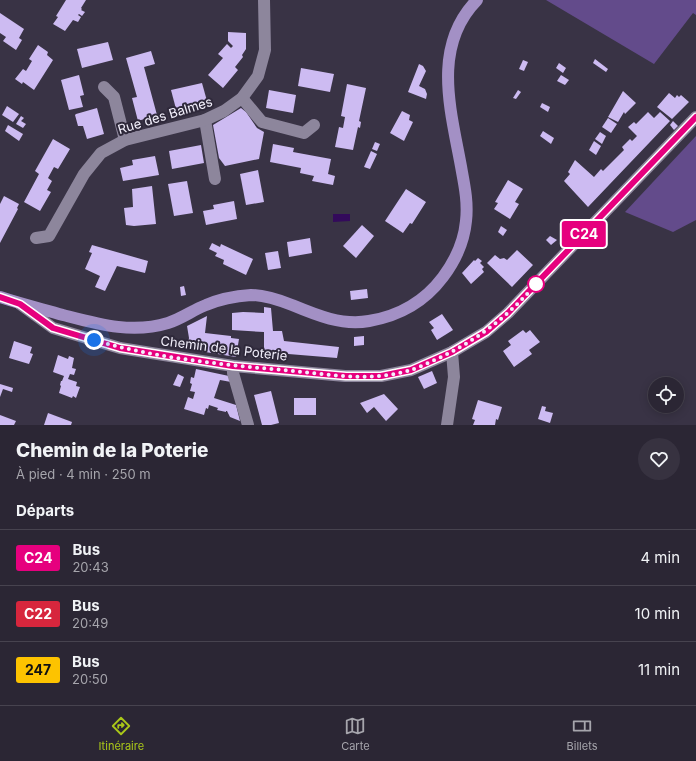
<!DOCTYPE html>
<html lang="fr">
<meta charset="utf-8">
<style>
:root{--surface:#2b2634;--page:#373240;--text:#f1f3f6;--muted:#a6a5ac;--line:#47434f;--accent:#aac719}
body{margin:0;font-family:Inter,sans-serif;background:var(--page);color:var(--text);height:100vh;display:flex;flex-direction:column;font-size:15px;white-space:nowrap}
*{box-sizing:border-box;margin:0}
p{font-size:13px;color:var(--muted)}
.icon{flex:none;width:22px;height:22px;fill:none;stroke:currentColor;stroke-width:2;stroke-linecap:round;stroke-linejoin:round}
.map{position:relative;height:425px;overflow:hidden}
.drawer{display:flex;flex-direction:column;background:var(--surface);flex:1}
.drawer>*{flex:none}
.badge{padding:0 8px;border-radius:3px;font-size:14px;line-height:26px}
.tools{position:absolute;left:648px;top:377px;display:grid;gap:8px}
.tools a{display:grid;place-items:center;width:36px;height:36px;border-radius:50%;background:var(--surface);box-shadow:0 2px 10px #0003,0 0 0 1px var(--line);font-size:20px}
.you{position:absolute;width:20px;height:20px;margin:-10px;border:3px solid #fff;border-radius:50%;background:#1a73e8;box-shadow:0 0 0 6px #1a73e833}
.map>.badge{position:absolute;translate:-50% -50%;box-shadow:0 0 0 2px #fff}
h2{padding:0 16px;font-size:15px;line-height:36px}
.round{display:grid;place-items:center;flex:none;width:42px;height:42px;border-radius:21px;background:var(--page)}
.head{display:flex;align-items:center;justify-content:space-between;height:68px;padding:0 16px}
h1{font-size:19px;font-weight:800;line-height:30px}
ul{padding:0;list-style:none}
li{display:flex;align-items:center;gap:12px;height:56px;padding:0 16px;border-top:1px solid var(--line)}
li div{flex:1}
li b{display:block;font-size:15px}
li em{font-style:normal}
li .badge{min-width:44px;font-weight:700;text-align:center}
.menu{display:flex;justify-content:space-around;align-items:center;height:56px;border-top:1px solid var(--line);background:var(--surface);font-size:11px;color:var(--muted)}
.menu a{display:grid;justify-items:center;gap:2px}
.menu .current{color:var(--accent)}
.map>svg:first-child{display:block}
</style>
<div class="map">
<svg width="696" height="425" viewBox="0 0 696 425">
<rect width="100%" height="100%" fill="#393345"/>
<g fill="#634b8b">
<polygon points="546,0 696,0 696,15 693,13 654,64"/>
<polygon points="696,136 696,220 673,232 625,212"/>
</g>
<polygon fill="#330a5b" points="333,214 350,214 350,221 333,222"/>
<g fill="#cdbbf2">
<polygon points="66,0 86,0 81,8 82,9 81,10 85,12 82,16 79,14 78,15 81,17 78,22 73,20 65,31 53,24 58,17 56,16"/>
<polygon points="0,13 24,29 19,38 22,40 16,50 3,41 6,37 0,33"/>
<polygon points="228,32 246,33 246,49 242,55 243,57 235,67 238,70 223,88 208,75 223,58 218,54 227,44 231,48 233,46 228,41"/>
<polygon points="108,42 113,60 82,68 77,49"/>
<polygon points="38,45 48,52 47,55 53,60 34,90 23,82 22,84 15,79 23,69 26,71 32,61 29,59"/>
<polygon points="151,51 155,64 144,67 157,115 138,121 132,98 137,97 126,58"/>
<polygon points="595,59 608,69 606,72 593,63"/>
<polygon points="523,60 528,62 524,71 519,69"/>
<polygon points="559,63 566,68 563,73 556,68"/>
<polygon points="419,64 423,66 426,71 419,86 425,89 427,94 426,99 408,92"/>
<polygon points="301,68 334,74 330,92 298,86"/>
<polygon points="79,75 84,95 80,96 83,107 69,110 61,80"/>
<polygon points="561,75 569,80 565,85 557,81"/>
<polygon points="202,83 207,101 176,109 171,90"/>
<polygon points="347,84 366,88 359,121 361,122 360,128 358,127 353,150 335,147 339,127 343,128 345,117 341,116"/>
<polygon points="269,90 296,95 293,113 266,108"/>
<polygon points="518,90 521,92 516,99 513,98"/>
<polygon points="623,91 636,103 625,114 624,112 618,122 608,117"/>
<polygon points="669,93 675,98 677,95 679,97 681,95 689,102 672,119 657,107"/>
<polygon points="542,103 550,107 548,112 540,107"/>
<polygon points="7,106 19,114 13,122 2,115"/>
<polygon points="97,108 104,134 87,139 83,126 78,126 75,115 76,114"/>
<polygon points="241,108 246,112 257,128 264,132 259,159 225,166 219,158 213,125"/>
<polygon points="402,111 410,115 409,120 413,122 404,141 390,133"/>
<polygon points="648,112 654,118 660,112 670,121 588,207 564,181 570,174 568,172 575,160 594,177 601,169 603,171 624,150 622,147 630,139 632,141 637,136 628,127 634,122 636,124"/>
<polygon points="21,116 24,118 21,121 26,124 23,128 16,124"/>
<polygon points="608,118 617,124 611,133 602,127"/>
<polygon points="673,121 678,126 674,130 670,125"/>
<polygon points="8,125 23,134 19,141 5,131"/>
<polygon points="543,131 554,138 551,144 540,136"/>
<polygon points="600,132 606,136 602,144 595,139"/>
<polygon points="53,139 70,149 58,169 54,167 48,178 52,181 47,190 51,192 40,211 24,202 39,174 35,171"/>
<polygon points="594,141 601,146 596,155 589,150"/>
<polygon points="375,142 380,144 377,151 372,149"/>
<polygon points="273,144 294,148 293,152 331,159 328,174 335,176 333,185 312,181 314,176 300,173 301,168 270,162"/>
<polygon points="201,145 204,163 172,169 169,151"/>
<polygon points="371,151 377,154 370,169 364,167"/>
<polygon points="155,156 159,175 123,181 120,168 133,165 132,160"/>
<polygon points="258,170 264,202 246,205 240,174"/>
<polygon points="508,180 523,189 515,202 519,204 510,219 494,209 498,203 495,202"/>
<polygon points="187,181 193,213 174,216 168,184"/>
<polygon points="152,186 156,224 134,226 126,225 124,208 133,207 132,189"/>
<polygon points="406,189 426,202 412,224 410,223 403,233 385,221"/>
<polygon points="4,196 19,204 17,208 18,209 0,243 0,204"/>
<polygon points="234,201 237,219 206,225 203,211 214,209 213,205"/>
<polygon points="362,225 374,236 356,258 343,246"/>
<polygon points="501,226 507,230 503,236 498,232"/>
<polygon points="550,236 557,240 551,245 546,240"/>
<polygon points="310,238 312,253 289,257 287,242"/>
<polygon points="212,243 220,247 221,244 253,259 246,275 223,264 224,260 215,256 217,253 209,249"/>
<polygon points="92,245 148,261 145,273 117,266 105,291 95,287 100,276 85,269 92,253 89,252"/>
<polygon points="517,250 533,265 512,287 487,263 495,255 500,259 504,258 507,260"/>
<polygon points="278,251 281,268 268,270 265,253"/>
<polygon points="478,258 482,261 480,263 484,267 482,269 484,272 471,284 462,273 474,260 475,261"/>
<polygon points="184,286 186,295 181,296 180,287"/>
<polygon points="367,289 368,298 351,300 350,291"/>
<polygon points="264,307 271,308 273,331 282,331 284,341 339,347 337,358 264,352 264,332 232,330 232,313 243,312 264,313"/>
<polygon points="442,314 453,330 437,340 431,330 434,328 429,322"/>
<polygon points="207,316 205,333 231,336 231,338 239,339 236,357 187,349 189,338 187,326"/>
<polygon points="523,330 526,333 530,330 540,342 529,350 532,354 514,367 503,351 511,345 508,341"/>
<polygon points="364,336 364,345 354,346 354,337"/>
<polygon points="14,341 32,347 30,353 33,354 29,364 9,358"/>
<polygon points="58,355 68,359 69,356 74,358 72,368 76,369 74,375 70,374 68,379 77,382 76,386 80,387 76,398 73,396 72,398 59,393 61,386 60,385 61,381 62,381 64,376 53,372"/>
<polygon points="196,369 229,376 231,382 220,380 214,398 236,405 240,421 230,417 227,411 226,411 226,412 217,410 218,408 209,405 208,409 206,408 204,415 184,409 188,397 193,399 195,392 190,391 192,384 190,383 191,377 194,378"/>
<polygon points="432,371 437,383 424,389 418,377"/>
<polygon points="178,374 184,377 180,387 173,385"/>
<polygon points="0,384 13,388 12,392 3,389 0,397"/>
<polygon points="271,391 279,423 271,425 262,425 254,395"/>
<polygon points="384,394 398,409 386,421 374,407 367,413 360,403"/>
<rect x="294" y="398" width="22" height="17"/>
<polygon points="478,400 502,407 498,420 496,419 495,425 473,425 475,420 472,419"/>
<polygon points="542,406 546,407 545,411 553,413 550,423 538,419"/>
<polygon points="48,413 72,422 71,425 44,425"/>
<polygon points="0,415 16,421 14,425 0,425"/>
</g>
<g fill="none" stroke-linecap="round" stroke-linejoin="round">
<g stroke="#8d869c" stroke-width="12">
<polyline points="104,87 114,97 125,140"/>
<polyline points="242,98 262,122 304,133 314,125"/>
<polyline points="205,120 215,179"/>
<polyline points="36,238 49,236 84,174 101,153 125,140 205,120 224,111 242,98 258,76 265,50 264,0"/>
<polyline points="20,304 53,328 120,348 233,366 345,376 381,376 411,370 452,352 486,332 508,313 696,117"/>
<polyline points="233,366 233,373 248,425"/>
<polyline points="447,425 454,377 452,352"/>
</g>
<path stroke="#a390c5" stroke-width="12" d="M0,297c21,7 42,12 63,18 35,9 69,19 105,8 13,-4 25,-13 38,-18 14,-6 30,-9 45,-10 14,0 28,5 41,10 24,10 50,21 77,16 30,-5 56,-20 74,-44 12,-16 21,-35 23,-56 2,-17 -1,-33 -4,-49 -10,-58 -32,-124 15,-172"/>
</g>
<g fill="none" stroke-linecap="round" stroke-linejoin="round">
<g stroke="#fff" stroke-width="9">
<polyline id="line" points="0,297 20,304 53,328 120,348 233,366 346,376 381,376 411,370 452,352 486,332 508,313 696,117"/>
</g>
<use href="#line" stroke="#e6007e" stroke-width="6"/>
<path stroke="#f3f0fc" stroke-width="4" stroke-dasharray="0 7.2" d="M94,340c64,19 133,25 200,31 38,4 79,11 117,-1 6,-2 13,-5 19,-8 42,-18 77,-44 106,-78"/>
</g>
<circle fill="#fff" stroke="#e6007e" stroke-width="2" cx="536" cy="284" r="8"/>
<g text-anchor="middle" stroke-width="4" stroke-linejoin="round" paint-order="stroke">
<g font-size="13" fill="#f3f0fc" stroke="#2f293b">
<text transform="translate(165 115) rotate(-17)" y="5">Rue des Balmes</text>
<text transform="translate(224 348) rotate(7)" y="5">Chemin de la Poterie</text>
</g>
</g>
</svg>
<div class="tools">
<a><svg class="icon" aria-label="locate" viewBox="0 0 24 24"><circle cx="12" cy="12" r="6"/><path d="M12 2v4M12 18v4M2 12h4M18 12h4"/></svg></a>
</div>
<div class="you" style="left:94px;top:340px"></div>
<b class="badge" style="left:584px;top:234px;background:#e6007e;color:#fff">C24</b>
</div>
<section class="drawer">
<div class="head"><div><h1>Chemin de la Poterie</h1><p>À pied · 4 min · 250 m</p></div><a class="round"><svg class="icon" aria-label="heart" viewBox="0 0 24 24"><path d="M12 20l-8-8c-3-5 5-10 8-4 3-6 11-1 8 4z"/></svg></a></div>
<h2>Départs</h2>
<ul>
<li><span class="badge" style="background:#e6007e;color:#fff">C24</span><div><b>Bus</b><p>20:43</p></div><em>4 min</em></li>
<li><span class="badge" style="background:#d7263d;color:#fff">C22</span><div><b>Bus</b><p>20:49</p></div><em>10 min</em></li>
<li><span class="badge" style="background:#fdc300;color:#111">247</span><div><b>Bus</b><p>20:50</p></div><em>11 min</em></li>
</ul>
</section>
<nav class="menu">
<a class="current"><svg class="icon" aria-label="directions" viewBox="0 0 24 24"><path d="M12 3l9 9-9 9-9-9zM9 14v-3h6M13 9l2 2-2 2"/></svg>Itinéraire</a>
<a><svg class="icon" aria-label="map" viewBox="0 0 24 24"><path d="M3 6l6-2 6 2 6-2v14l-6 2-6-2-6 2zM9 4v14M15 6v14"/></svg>Carte</a>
<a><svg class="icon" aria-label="tickets" viewBox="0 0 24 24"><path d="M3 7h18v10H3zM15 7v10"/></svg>Billets</a>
</nav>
